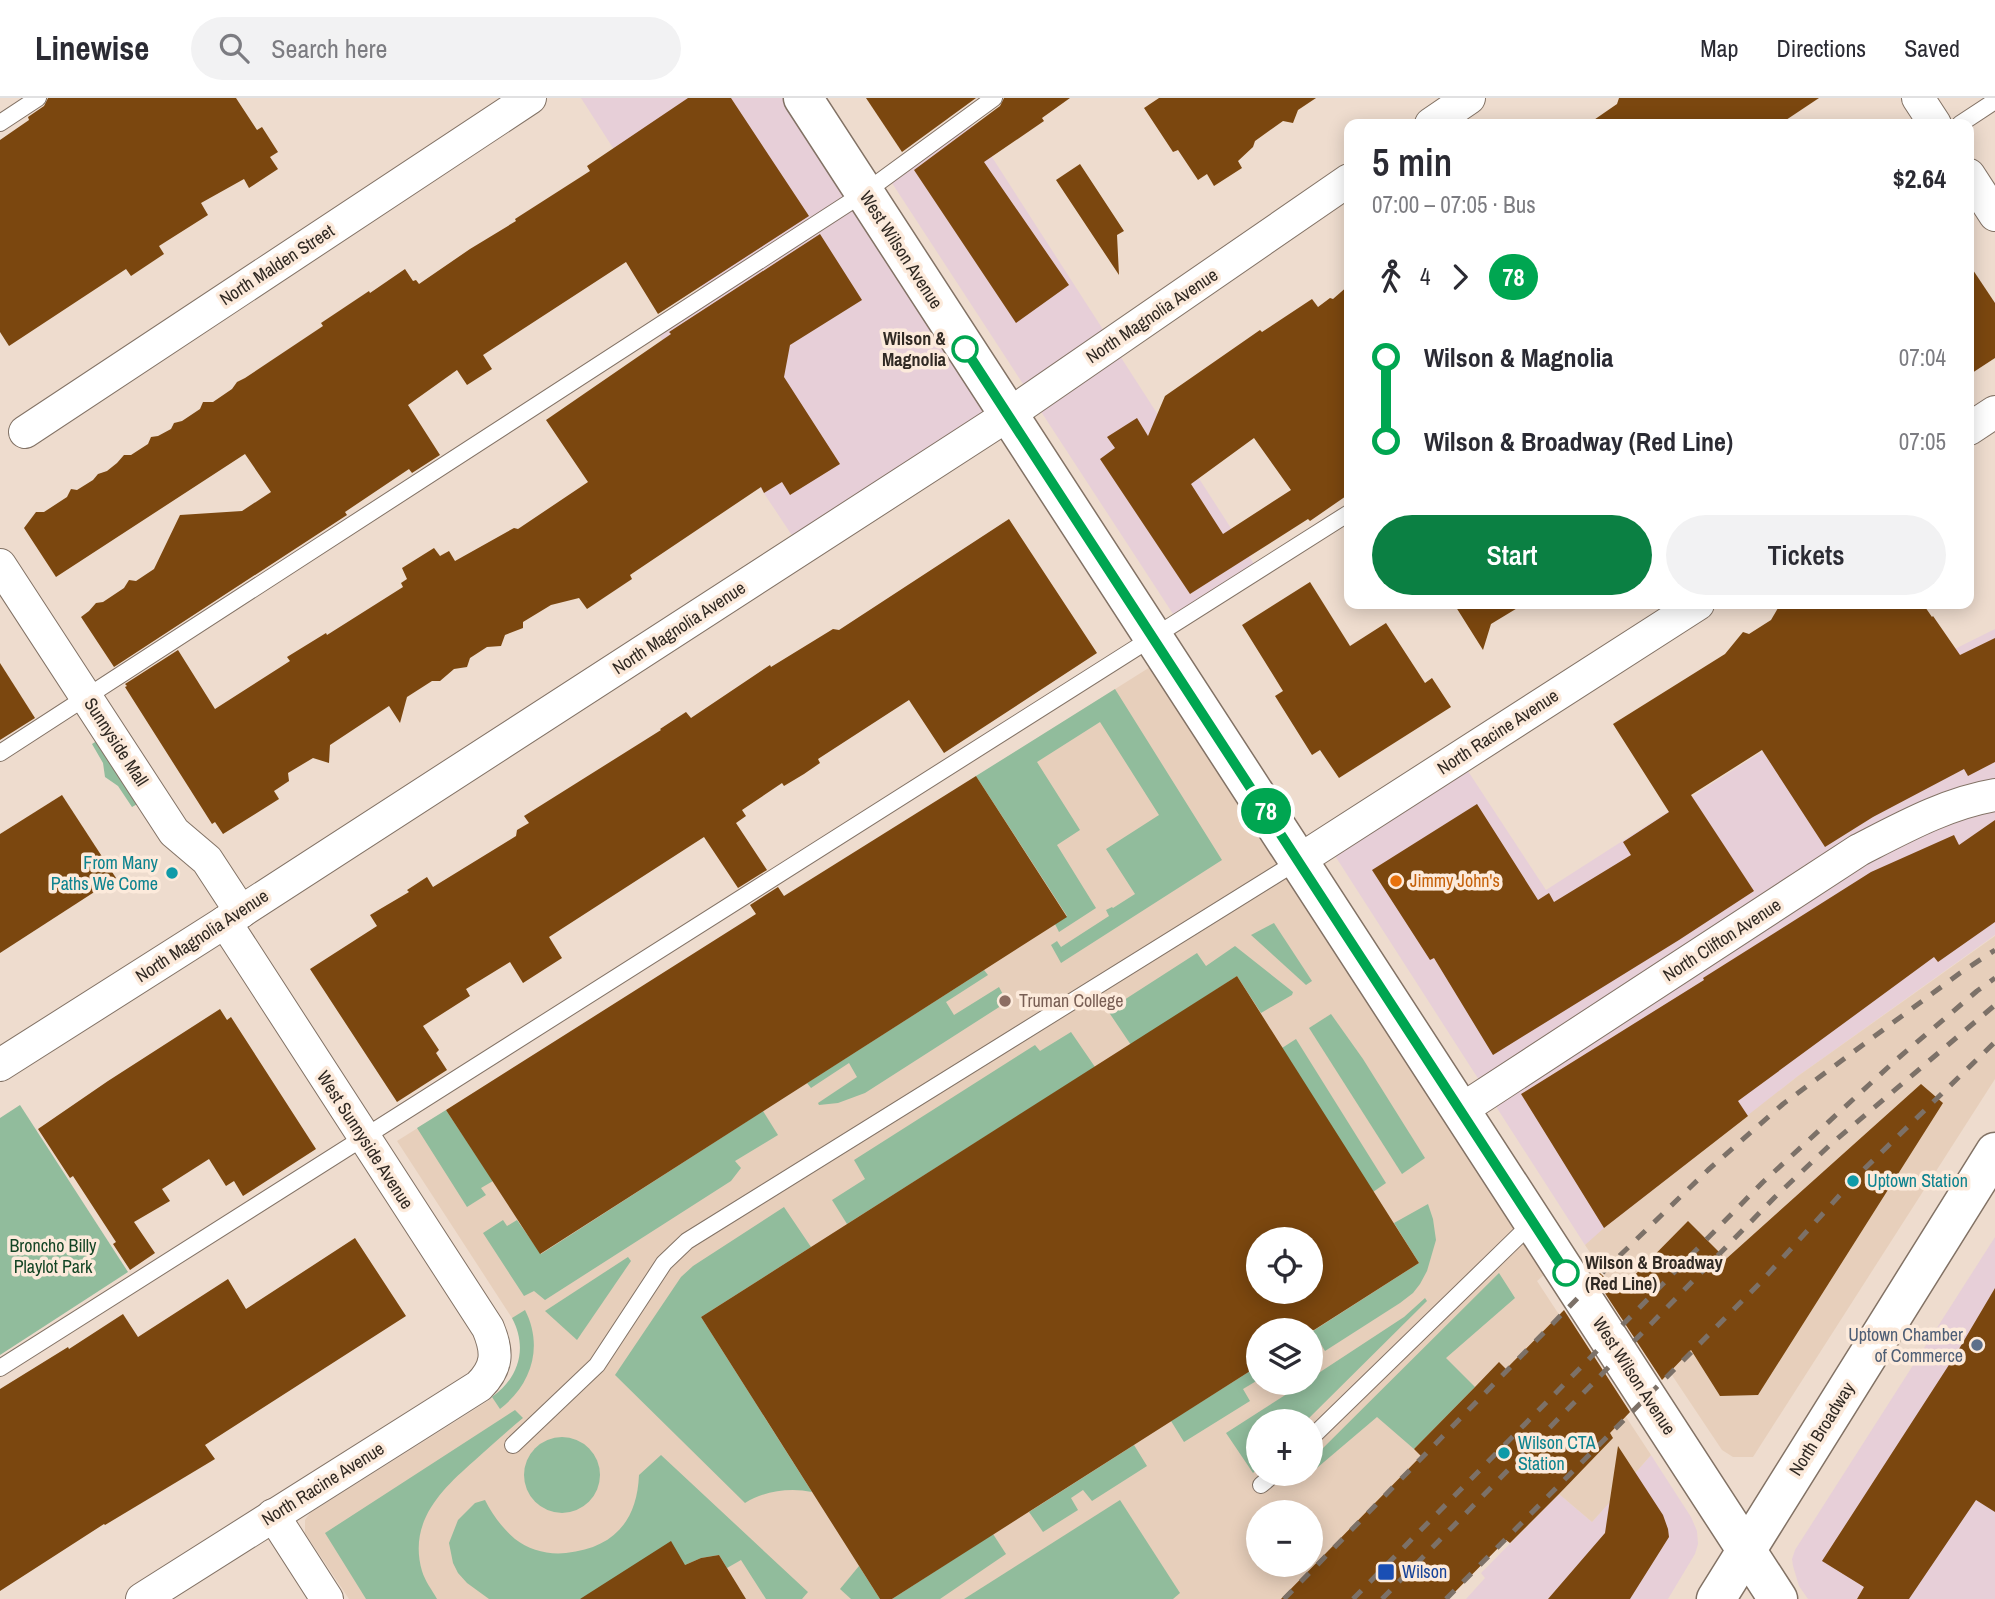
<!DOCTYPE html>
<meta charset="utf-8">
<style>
:root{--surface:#fff;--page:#f2f2f3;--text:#2b2b33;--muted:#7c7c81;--line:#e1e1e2;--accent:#0b8043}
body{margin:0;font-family:"Archivo Narrow",sans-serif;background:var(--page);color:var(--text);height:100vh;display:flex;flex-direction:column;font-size:26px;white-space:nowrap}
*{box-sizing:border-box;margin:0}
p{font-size:23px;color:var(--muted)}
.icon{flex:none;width:38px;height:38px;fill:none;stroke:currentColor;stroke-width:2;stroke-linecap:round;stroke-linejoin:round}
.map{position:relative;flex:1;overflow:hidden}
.panel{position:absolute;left:1344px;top:21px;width:630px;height:490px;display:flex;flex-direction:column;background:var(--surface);border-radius:14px;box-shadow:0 4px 18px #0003}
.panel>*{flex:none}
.badge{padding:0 14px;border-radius:23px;font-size:24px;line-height:46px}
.controls{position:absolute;left:1246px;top:1129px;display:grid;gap:14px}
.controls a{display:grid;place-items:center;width:77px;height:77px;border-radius:50%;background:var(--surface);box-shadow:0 4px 18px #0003;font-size:35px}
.map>.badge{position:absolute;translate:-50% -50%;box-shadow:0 0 0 4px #fff}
.legs{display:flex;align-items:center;gap:10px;height:77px;padding:0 28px;font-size:23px}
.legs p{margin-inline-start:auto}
.head{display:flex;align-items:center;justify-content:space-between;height:119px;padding:0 28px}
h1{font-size:38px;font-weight:600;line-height:52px}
.cta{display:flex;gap:14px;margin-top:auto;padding:14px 28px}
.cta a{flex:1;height:80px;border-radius:42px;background:var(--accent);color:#fff;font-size:28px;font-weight:600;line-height:80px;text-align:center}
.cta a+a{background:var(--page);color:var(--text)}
ul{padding:0 28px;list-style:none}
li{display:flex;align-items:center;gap:24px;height:84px;font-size:26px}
li i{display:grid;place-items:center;width:10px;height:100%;margin:0 9px;background:currentColor}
li i::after{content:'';width:18px;height:18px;margin:-9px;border:5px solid;border-radius:50%;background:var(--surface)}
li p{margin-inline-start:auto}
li:first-child i{background:linear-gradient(#0000 50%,currentColor 0)}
li:last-child i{background:linear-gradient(currentColor 50%,#0000 0)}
header{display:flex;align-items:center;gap:42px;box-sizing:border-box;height:98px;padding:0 35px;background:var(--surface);border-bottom:2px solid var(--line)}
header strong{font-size:33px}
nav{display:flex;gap:38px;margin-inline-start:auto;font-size:24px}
.search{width:490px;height:63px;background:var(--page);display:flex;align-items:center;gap:18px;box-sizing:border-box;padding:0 24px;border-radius:38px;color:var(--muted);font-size:26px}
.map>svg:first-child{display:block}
</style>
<header>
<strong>Linewise</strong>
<div class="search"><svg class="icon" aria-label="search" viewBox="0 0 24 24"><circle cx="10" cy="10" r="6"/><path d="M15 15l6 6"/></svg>Search here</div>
<nav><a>Map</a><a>Directions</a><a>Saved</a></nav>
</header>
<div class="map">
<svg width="1995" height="1501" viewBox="0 0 1995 1501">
<rect width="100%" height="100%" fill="#eedcce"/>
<g fill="#e7cfd8">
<polygon points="581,0 802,0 1008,317 797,445 655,231 709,200"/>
<polygon points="970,25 1256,469 1175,519 890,82"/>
<polygon points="1995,531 1995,837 1798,978 1585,1147 1330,750 1462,664 1546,792 1808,624"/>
<polygon points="1995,1139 1995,1501 1808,1501 1799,1488 1793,1468 1792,1461 1795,1452"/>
<polygon points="1651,1357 1691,1419 1697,1433 1698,1446 1695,1456 1668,1501 1466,1501 1485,1480 1481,1475 1559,1396 1592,1424"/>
</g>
<g fill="#e7cfbb" fill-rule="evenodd">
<path d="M1166,559l393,605 -22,19 114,174 -42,48 -17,19 -33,-28 -49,49 -47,-45 -99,101h-1015l-44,-66v-13l5,-7 178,-112 17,-14 10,-14 7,-24 -5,-22 -5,-9 -115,-177zM1258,1141h53v53h-53zM1258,1232h53v52h-53zM1258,1323h53v53h-53zM1258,1414h53v52h-53z"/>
<polygon points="1995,838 1995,981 1753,1359 1733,1359 1722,1352 1585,1147 1604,1130 1798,978"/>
</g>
<g fill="#91bc9c">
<polygon points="1115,591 1222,762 1061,865 1051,847 1057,843 1061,849 1109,818 1106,812 1112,809 1113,810 1135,796 1106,751 1159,717 1100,624 1037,664 1080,732 1057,747 1096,810 1059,834 1055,826 1067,818 976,678"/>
<polygon points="100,641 141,704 132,709 118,688 105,679 103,665 92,646"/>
<polygon points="1274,825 1312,883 1306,887 1251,837"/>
<polygon points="1235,848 1293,894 1292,897 1261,915 1237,878 1131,947 1106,910 1124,902 1197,855 1206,868"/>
<polygon points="984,872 988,877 946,904 954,917 999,889 1007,904 865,995 838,1005 819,1007 818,1005 857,979 849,965 811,990 807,985"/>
<polygon points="1331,916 1363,961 1425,1060 1402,1076 1309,930"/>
<polygon points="1071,934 1095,969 847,1126 832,1102 865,1081 854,1062 1035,947 1040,953"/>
<polygon points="1296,941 1386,1085 1373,1094 1282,950"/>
<polygon points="20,1007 128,1174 0,1257 0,1020"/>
<polygon points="446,1012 493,1083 481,1090 486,1097 467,1109 417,1030"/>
<polygon points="763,1013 778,1037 735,1063 741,1070 731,1083 545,1202 534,1193 524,1198 483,1135 503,1122 507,1128 517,1122 541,1156"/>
<polygon points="1428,1106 1433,1121 1436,1142 1427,1173 1420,1186 1413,1195 1400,1205 1325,1253 1313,1233 1419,1165 1394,1125"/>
<path d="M784,1109l27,40 -110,70 111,175c-22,-5 -48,-1 -67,11l-130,-128 66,-98 12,-11z"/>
<polygon points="628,1159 631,1163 577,1242 545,1213"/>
<polygon points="1499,1175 1515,1200 1446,1260 1475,1289 1414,1351 1377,1319 1311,1375 1311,1362"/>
<polygon points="1425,1200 1427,1203 1306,1323 1258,1323 1258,1370 1253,1375 1226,1335 1304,1285 1311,1284 1311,1280 1404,1219"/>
<path d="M525,1212c19,37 6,75 -25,99l-8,-12c27,-19 36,-49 20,-79z"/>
<polygon points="1258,1268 1258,1282 1243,1291 1250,1303 1184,1344 1171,1323"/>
<path d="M515,1312l8,8c-17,14 -33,29 -49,43 -33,29 -66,61 -52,110 3,10 10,19 15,28h-71l-41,-66z"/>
<circle cx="562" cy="1377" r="38"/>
<polygon points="1134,1347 1147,1368 1092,1403 1083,1392 1071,1400 1078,1412 1043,1434 1029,1414"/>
<path d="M661,1357l147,137 -6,7h-36l-25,-39 -14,8 -8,-13 -18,3 -16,7 -105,34h-91l-22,-16 -9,-10 -5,-10 -4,-20 9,-23 17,-17 10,-3c7,14 17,28 30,39 14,11 33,16 51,14 47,-5 71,-31 73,-78z"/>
<polygon points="1120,1402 1180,1495 1173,1501 964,1501"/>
<polygon points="993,1436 1006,1456 940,1501 892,1501"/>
<polygon points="859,1468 880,1501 851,1501 840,1491"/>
</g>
<g fill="#7b470f" fill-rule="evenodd">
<polygon points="48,0 236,0 257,32 262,29 278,54 270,59 278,71 249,90 244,81 201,105 208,117 159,148 164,156 131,178 126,171 9,248 0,234 0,42 29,22 28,19 44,8"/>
<polygon points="688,0 731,0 809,118 658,216 626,164 483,257 492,271 467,287 457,272 408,307 440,357 412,375 409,371 345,414 347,417 114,569 81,519 89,513 96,505 103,504 124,490 129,482 136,483 154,471 180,417 242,413 271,394 245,356 56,479 24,430 36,414 44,414 67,399 71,391 77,392 93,382 98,376 107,373 117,365 124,357 131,357 148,346 151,339 158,338 171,331 174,325 182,323 200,311 203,304 213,304 232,291 237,284 245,280 323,228 321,225 369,193 370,195 405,171 413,183 416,182 419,186 470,151 516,123 515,121 590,73 587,68"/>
<polygon points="866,0 976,0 902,54"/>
<polygon points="1004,0 1070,0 1042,20 1044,23 984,64 1069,187 1016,225 914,72 1000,8"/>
<polygon points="1159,0 1316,0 1298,12 1293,25 1283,23 1255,43 1253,49 1238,63 1242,70 1214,88 1207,76 1198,82 1178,52 1173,54 1144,10"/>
<polygon points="1619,0 1819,0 1780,26 1588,26 1617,6"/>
<polygon points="1080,66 1124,133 1117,137 1119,177 1056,82"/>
<polygon points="820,136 862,202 790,247 784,279 840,366 790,397 782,384 764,395 761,389 630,477 632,481 587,511 579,500 551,507 523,524 523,530 505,537 501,548 487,549 470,560 467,569 454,571 440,583 432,583 407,599 400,625 389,608 330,647 329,665 313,660 288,675 289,683 274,693 279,701 223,736 215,724 212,726 125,589 127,588 125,586 178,552 215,611 290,563 287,559 326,535 327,537 403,489 401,485 407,481 402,470 434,450 440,458 449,453 455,463 514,430 518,431 588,384 546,322 671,236 669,234"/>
<polygon points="1969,166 1995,205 1995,260 1969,277"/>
<path d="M1349,187v209l-39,27 -2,-2 -118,75 -90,-135 15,-11 -8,-11 30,-19 11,18 17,-40 95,-66 2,2 50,-33 6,8 12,-9 3,1zM1254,340l37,52 -68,44 -32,-50z"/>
<polygon points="1009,421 1097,555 944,655 909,602 818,661 820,665 804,676 784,688 782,685 742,712 746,718 736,725 767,772 738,790 704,739 549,839 562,860 523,885 510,864 466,891 470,898 423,928 439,952 436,955 447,972 397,1004 310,871 377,828 370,817 409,794 407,792 427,779 433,789 516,738 517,732 529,725 524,718 661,632 660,631 686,614 691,620 770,567 771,569 833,531 839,532"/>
<polygon points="1310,484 1350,548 1386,525 1425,585 1432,580 1451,609 1339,680 1320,652 1312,657 1275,598 1283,593 1242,527"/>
<polygon points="1454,506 1524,506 1491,526 1483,552"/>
<polygon points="1793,506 1923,506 1932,519 1933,518 1960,557 1995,540 1995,664 1968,678 1964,671 1873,719 1825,749 1762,652 1691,697 1754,793 1679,842 1493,957 1434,860 1430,862 1372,772 1477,706 1538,802 1549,795 1554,804 1631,757 1623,744 1669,714 1613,626 1725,556 1743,534 1749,536 1771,522 1778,510 1790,511"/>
<polygon points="0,565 35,620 0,642"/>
<polygon points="976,678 1067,819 540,1156 446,1012 756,816 750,807 778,789 784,798"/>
<polygon points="62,697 116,780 0,855 0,736"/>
<polygon points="1995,722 1995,824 1938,864 1934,859 1738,1003 1748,1018 1604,1130 1521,996 1704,882 1703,880 1871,774 1954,737 1959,747"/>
<path d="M1237,878l182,287 -105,67h-56v36l-366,233h-12l-179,-282zM1258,1141h53v53h-53z"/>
<polygon points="220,911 227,922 231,919 316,1051 243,1098 234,1083 226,1088 209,1061 162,1091 170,1103 134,1124 155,1155 130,1172 113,1146 116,1144 73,1078 70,1080 38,1031 108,983"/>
<polygon points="1921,986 1943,1005 1758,1297 1720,1298 1691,1252 1662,1282 1595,1180 1600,1175 1619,1193 1688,1123 1726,1161"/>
<polygon points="355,1140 406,1218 205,1347 215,1361 105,1427 104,1426 0,1493 0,1291 68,1249 69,1251 123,1216 138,1239 228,1181 246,1211"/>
<polygon points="1995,1190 1995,1414 1976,1402 1909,1501 1857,1501 1864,1489 1822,1463 1956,1256"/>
<polygon points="1564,1212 1630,1314 1610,1335 1613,1340 1559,1396 1510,1445 1506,1442 1448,1501 1281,1501 1421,1358 1414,1351 1475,1289 1499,1264 1506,1271"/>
<polygon points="1618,1348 1663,1417 1668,1431 1669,1439 1630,1501 1548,1501 1605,1435"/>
<polygon points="671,1443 685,1467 701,1460 719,1457 746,1501 580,1501"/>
</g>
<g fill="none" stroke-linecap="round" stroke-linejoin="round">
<g stroke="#827265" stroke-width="18">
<g id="lane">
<polyline points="0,25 38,0"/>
<polyline points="1960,26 1995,3"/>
<polyline points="0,655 864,95 994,0"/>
<polyline points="0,1270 1349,415"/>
<polyline points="1311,1340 1534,1123"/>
<polyline points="513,1347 597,1267 664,1165 687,1143 1298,763"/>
<polyline points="1261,1387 1274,1376"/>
</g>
</g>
<g stroke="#827265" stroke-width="34">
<g id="street">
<polyline points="1918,0 1935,26"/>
<polyline points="1431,26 1469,0"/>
<polyline points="1969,77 1995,117"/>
<polyline points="1969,331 1995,314"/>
<polyline points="25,334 530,0"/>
<polyline points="0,467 174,734 207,762 241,814"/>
<polyline points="1298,763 1698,506"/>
<polyline points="0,967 225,824 1008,317 1349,82"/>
<path d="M1461,1012l398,-260c43,-22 88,-47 136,-55"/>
<polyline points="273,1417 327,1501"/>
<path d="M142,1501l337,-213c19,-19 19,-34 9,-58l-263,-406"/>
</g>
</g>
<g stroke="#827265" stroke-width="41">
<g id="secondary">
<polyline points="803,0 1778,1501"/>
<polyline points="1716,1501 1995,1054"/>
</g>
</g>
<use href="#lane" stroke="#fff" stroke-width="16"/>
<use href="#street" stroke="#fff" stroke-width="32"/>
<use href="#secondary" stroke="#fff" stroke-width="38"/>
<g stroke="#7c7168" stroke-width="5" stroke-dasharray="12 12" stroke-linecap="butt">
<polyline points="1284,1501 1609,1168 1708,1072 1783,1006 1960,875 1995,852"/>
<polyline points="1353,1501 1763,1084 1896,962 1977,893 1995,880"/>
<polyline points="1382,1501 1775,1099 1831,1046 1995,907"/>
<polyline points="1446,1501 1759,1186 1858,1077 1995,944"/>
</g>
</g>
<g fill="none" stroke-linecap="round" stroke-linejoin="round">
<g stroke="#fff" stroke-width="16">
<polyline id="line-1" points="965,251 1566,1175"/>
</g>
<use href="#line-1" stroke="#00a651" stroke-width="10"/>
</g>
<g fill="#fff" stroke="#00a651" stroke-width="3.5">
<circle cx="965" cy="251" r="12"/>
<circle cx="1566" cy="1175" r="12"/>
</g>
<g fill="#0f9aa8" stroke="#fceadb" stroke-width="2.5">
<circle cx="172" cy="775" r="7"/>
<circle cx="1853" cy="1083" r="7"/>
<circle cx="1504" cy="1355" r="7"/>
</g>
<circle fill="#e8710a" stroke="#fceadb" stroke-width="2.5" cx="1396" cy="783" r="7"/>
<circle fill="#8d6e63" stroke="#fceadb" stroke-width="2.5" cx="1005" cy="903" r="7"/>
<circle fill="#5c6f8a" stroke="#fceadb" stroke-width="2.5" cx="1977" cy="1247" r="7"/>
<rect fill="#1a4fb4" stroke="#fceadb" stroke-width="2.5" x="1377" y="1465" width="18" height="18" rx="3.5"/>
<g text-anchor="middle" stroke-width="7" stroke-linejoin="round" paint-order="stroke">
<g font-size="18" fill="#302923" stroke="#fceadb">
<text transform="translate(901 152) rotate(57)" y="6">West Wilson Avenue</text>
<text transform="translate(277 167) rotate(-33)" y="6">North Malden Street</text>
<text transform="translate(1152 218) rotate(-34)" y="6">North Magnolia Avenue</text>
<text transform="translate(679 530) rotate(-33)" y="6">North Magnolia Avenue</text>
<text transform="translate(1498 634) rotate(-33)" y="6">North Racine Avenue</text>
<text transform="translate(116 644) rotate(57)" y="6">Sunnyside Mall</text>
<text transform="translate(202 838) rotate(-33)" y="6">North Magnolia Avenue</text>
<text transform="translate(1722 842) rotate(-33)" y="6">North Clifton Avenue</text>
<text transform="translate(365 1042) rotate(57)" y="6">West Sunnyside Avenue</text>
<text transform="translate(1634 1278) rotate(57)" y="6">West Wilson Avenue</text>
<text transform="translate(1822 1331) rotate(-58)" y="6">North Broadway</text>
<text transform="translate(323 1386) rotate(-32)" y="6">North Racine Avenue</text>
</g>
<g font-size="18" font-weight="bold" fill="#302923" stroke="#fceadb" text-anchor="end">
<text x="946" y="247">Wilson &amp;<tspan x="946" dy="21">Magnolia</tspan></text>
<text x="1585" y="1171" text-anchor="start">Wilson &amp; Broadway<tspan x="1585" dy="21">(Red Line)</tspan></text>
</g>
<g font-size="18" fill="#0d838f" stroke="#fceadb" text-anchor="start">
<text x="158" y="771" text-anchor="end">From Many<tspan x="158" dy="21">Paths We Come</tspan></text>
<text x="1867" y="1089">Uptown Station</text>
<text x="1518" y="1351">Wilson CTA<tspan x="1518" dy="21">Station</tspan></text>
</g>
<g font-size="18" fill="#c56008" stroke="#fceadb" text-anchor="start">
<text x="1410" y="789">Jimmy John's</text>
</g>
<g font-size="18" fill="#785e54" stroke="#fceadb" text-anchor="start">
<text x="1019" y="909">Truman College</text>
</g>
<g font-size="18" fill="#144525" stroke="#fceadb">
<text x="53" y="1154">Broncho Billy<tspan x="53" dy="21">Playlot Park</tspan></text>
</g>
<g font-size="18" fill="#4e5e75" stroke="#fceadb" text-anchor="end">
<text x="1963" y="1243">Uptown Chamber<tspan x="1963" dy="21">of Commerce</tspan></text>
</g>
<g font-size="18" fill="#164399" stroke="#fceadb" text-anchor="start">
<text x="1402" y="1480">Wilson</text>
</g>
</g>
</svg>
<div class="controls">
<a><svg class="icon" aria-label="locate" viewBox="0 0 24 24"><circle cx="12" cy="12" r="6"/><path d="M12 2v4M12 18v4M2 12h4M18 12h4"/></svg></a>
<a><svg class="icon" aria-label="layers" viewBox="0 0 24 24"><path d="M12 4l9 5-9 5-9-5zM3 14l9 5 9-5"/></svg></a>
<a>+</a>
<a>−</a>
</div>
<b class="badge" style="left:1266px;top:713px;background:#00a651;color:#fff">78</b>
<section class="panel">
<div class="head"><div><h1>5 min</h1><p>07:00 – 07:05 · Bus</p></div><b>$2.64</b></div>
<div class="legs"><svg class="icon" aria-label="walk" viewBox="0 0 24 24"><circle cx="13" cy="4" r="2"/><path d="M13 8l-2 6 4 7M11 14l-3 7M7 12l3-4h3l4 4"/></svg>4<svg class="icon" aria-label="forward" viewBox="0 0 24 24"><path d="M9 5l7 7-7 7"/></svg><b class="badge" style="background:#00a651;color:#fff">78</b></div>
<ul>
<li><i style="color:#00a651"></i><b>Wilson &amp; Magnolia</b><p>07:04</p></li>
<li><i style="color:#00a651"></i><b>Wilson &amp; Broadway (Red Line)</b><p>07:05</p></li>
</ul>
<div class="cta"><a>Start</a><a>Tickets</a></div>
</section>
</div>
